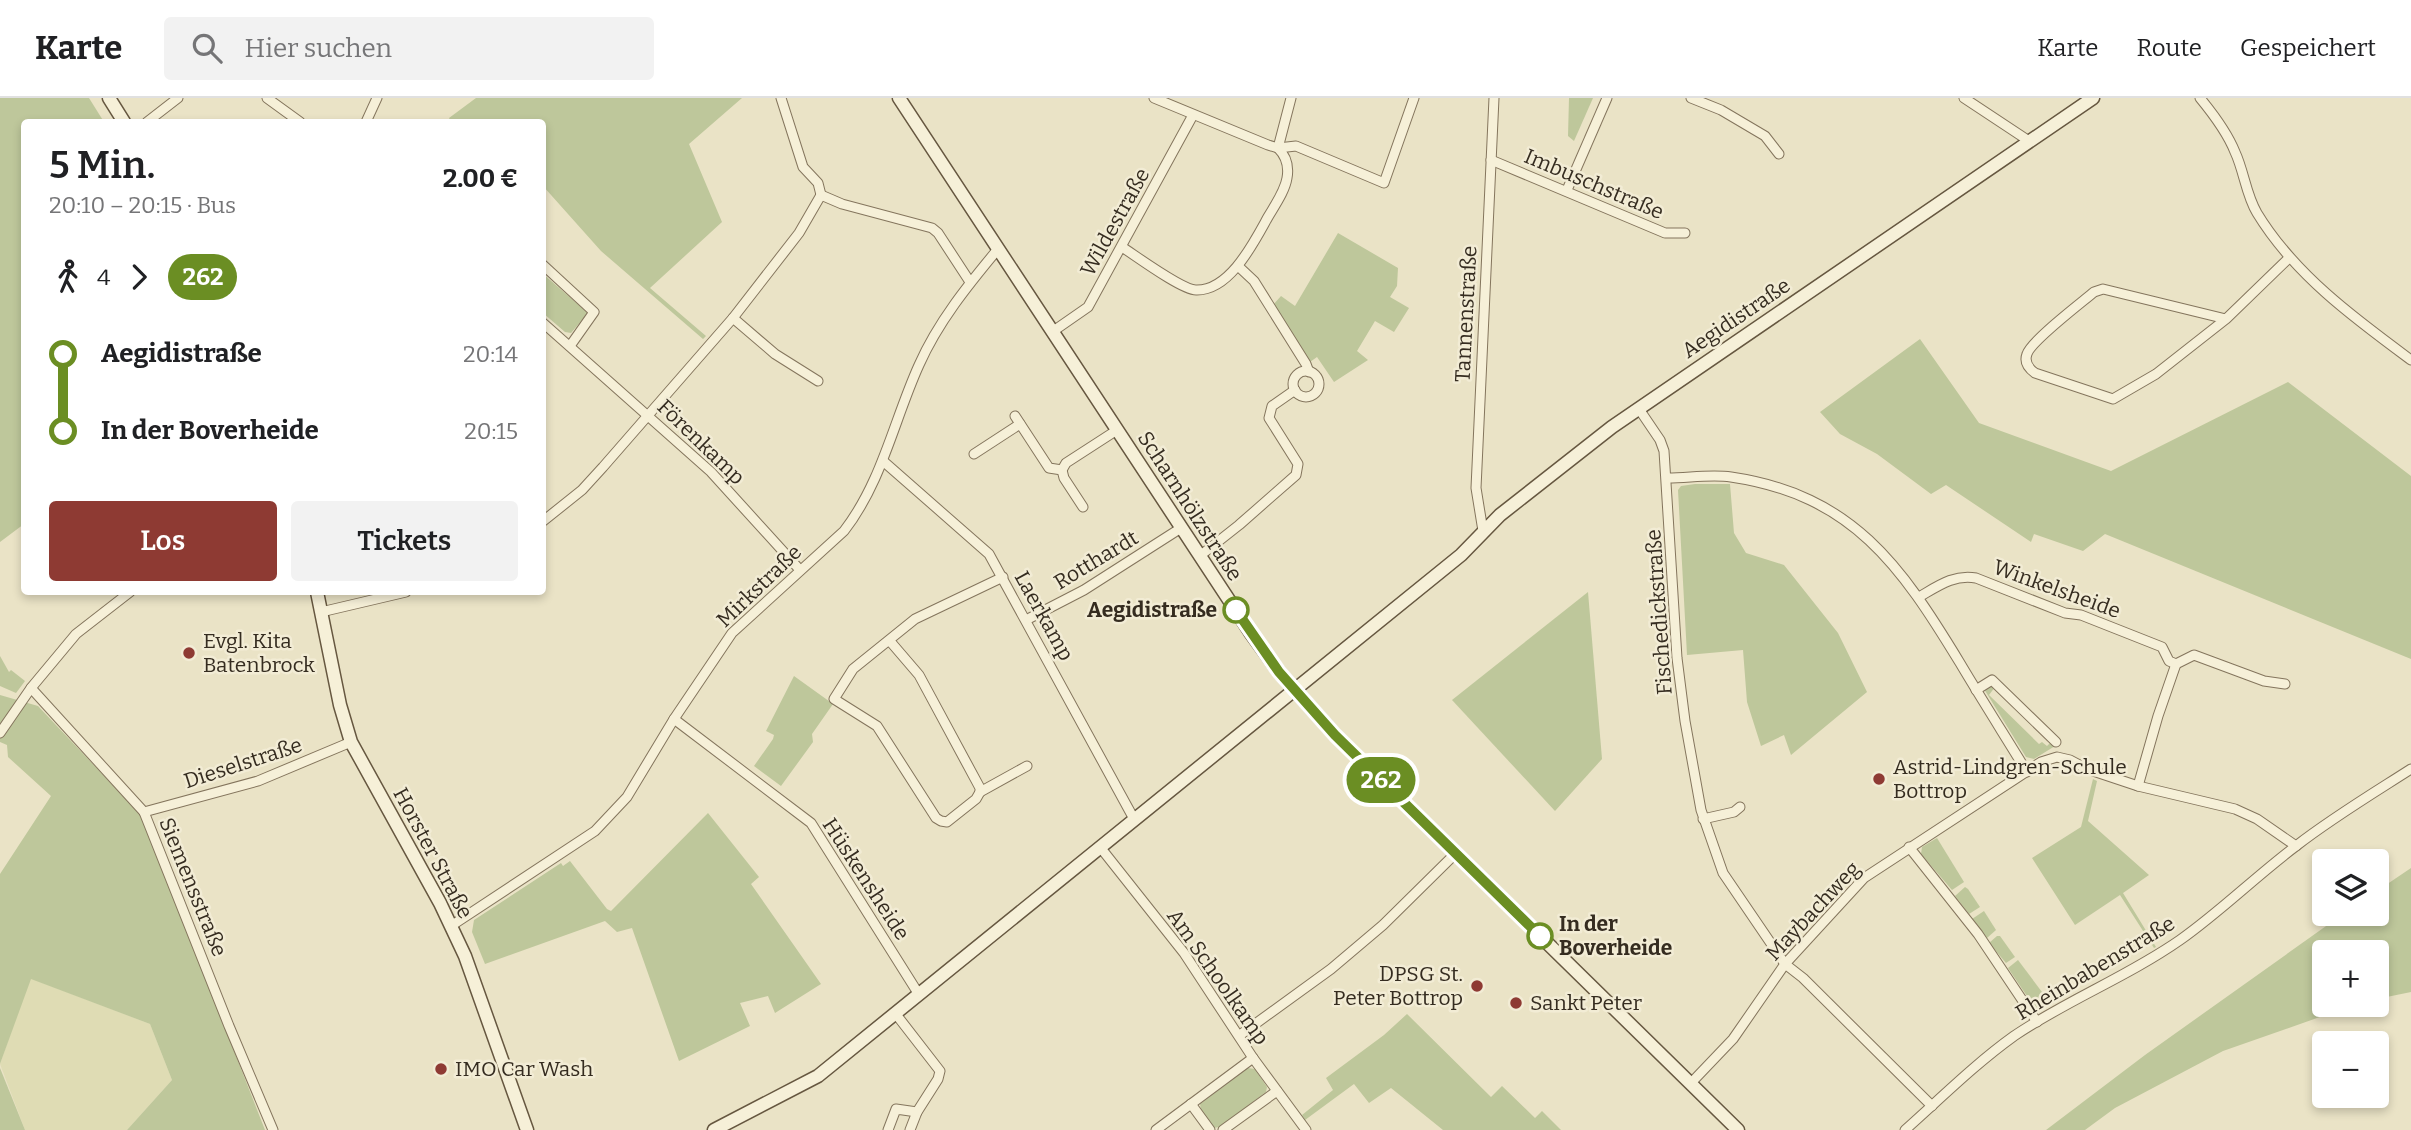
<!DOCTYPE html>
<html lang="de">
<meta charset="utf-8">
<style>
:root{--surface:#fff;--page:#f2f2f2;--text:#202124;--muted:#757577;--line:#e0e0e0;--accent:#8e3a33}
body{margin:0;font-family:Bitter,serif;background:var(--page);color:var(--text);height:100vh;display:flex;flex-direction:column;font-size:26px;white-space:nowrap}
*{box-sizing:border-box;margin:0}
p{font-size:23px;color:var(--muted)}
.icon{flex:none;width:38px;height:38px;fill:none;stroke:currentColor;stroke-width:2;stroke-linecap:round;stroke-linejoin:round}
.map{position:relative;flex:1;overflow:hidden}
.side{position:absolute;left:21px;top:21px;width:525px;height:476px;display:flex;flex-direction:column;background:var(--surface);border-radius:7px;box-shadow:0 4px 10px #0003}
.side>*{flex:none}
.badge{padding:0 14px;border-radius:23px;font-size:24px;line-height:46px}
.fabs{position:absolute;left:2312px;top:751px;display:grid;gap:14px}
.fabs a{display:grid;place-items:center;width:77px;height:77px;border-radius:7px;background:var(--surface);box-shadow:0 4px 10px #0003;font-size:35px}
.map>.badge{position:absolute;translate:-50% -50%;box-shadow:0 0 0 4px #fff}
.legs{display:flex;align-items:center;gap:10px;height:77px;padding:0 28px;font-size:23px}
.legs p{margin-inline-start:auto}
.head{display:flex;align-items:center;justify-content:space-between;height:119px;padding:0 28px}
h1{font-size:38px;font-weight:600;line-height:52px}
.primary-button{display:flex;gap:14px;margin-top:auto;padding:14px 28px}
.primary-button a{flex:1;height:80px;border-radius:7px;background:var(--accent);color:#fff;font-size:28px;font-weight:600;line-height:80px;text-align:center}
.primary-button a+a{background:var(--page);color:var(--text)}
ul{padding:0 28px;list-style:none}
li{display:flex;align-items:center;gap:24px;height:77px;font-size:26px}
li i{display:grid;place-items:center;width:10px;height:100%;margin:0 9px;background:currentColor}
li i::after{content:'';width:18px;height:18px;margin:-9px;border:5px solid;border-radius:50%;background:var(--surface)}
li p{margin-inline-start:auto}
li:first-child i{background:linear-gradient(#0000 50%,currentColor 0)}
li:last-child i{background:linear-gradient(currentColor 50%,#0000 0)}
header{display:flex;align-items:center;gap:42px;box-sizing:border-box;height:98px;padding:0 35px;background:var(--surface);border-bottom:2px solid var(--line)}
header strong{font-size:33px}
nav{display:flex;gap:38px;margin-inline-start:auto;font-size:24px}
.search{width:490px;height:63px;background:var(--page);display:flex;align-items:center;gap:18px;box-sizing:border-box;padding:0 24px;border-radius:7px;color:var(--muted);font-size:26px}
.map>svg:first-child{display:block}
</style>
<header>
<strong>Karte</strong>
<div class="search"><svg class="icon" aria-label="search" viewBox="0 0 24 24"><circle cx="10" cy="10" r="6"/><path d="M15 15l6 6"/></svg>Hier suchen</div>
<nav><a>Karte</a><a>Route</a><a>Gespeichert</a></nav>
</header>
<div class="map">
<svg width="2411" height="1032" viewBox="0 0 2411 1032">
<rect width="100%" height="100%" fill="#eae3c6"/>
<polygon fill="#dfdcb4" points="30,880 150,926 172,982 127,1032 25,1032 0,966"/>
<g fill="#bec79b">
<polygon points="0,0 89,0 104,24 24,24 24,426 0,444"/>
<polygon points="476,0 742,0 689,46 722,124 650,190 706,238 703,241 601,153 543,88 542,24 451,24 449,20"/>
<polygon points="1569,0 1593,0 1574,43 1568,38"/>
<polygon points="1338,135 1398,170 1397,188 1390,199 1409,210 1394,234 1375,223 1357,253 1368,262 1334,284 1317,259 1310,264 1273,207 1281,198 1295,208"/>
<polygon points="542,175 588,215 571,235 565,234 543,215"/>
<polygon points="1920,241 1979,325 2111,373 2288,284 2411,378 2411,561 2105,436 2083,453 2034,436 2031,444 1946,387 1931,396 1877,356 1840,336 1820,314"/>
<polygon points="1695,386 1730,386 1734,435 1746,455 1784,467 1838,535 1867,594 1791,657 1784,637 1761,648 1747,604 1743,552 1687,557 1678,392 1681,388"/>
<polygon points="1588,494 1602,661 1555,713 1452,602"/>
<polygon points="0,558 9,574 11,572 25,583 16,595 0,588"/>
<polygon points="794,578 833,606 812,636 813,644 781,688 754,668 773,641 774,637 766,633"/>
<polygon points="1990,586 1995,589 1989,597 2039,646 2042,644 2047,648 2051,644 2055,648 2034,661 2026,659 1984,591"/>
<polygon points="0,597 38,608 142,718 265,1032 127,1032 172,982 150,926 31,881 0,966 0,776 51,698 8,659 7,647 0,644"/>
<polygon points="2093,681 2097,683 2088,723 2149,777 2123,795 2156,849 2154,850 2120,797 2075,827 2032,760 2081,729"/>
<polygon points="708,715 759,779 751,786 821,886 775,915 768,898 740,905 750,928 679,963 632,830 617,834 605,823 485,866 472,834 474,822 561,765 563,768 570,763 607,811 611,813"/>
<polygon points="1937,740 1964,784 1952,792 1921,756 1922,749"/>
<polygon points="2411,770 2411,894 2377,901 2376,854 2324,854 2324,906 2354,907 2223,953 2115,1010 2085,1032 2046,1032 2145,957 2343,816 2376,816 2377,793"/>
<polygon points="1965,789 1968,791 1980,809 1969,816 1955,798"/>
<polygon points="1984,813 1996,832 1987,840 1972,821"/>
<polygon points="1997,838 2000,838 2015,859 2006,865 1989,845"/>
<polygon points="2018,862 2051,906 2037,911 2033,907 2008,870"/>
<polygon points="1407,916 1491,999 1502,988 1535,1020 1542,1013 1561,1032 1443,1032 1391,990 1369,1005 1354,986 1305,1022 1302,1017 1333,992 1326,980 1384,937"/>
<polygon points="0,970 25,1032 0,1032"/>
<polygon points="1248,970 1255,971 1267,989 1266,994 1220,1029 1213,1030 1201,1012 1200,1006"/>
</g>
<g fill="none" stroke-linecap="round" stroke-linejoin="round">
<g stroke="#84755d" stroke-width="11">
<g id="street">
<polyline points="267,0 300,24"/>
<polyline points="781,0 803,69 818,85 821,97"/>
<polyline points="1154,0 1268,47 1278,50 1296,48 1384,85 1414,0"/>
<polyline points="1691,0 1721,12 1765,38 1779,56"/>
<polyline points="1964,0 2029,43"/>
<path d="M2200,0c14,17 27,34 35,54 9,19 11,43 22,61 37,61 97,105 154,147"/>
<polyline points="147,24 178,0"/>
<polyline points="366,24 377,0"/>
<polyline points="1278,50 1291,0"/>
<polyline points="1491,62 1665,135 1685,135"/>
<polyline points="1567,92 1607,0"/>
<polyline points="821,97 842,106 932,130 938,135 970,184"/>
<path d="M1122,149c14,9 60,43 74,43 34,1 58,-48 72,-73 7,-12 17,-26 19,-39 2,-11 -1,-22 -9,-30"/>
<polyline points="542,166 594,214 570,248"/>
<polyline points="1238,168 1254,183 1306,266 1309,274"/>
<polyline points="733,220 775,256 818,283"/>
<path d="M2226,221l-123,-30 -9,3c-13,11 -63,49 -67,62 -3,8 1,14 8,19l78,26 43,-25 70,-55 63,-61"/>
<polyline points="542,224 711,374 800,472"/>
<polyline points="1052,234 1088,209 1193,17"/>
<circle cx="1306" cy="286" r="13"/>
<polyline points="1639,311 1660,342 1664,353 1677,560 1685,623 1701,712 1723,775 1785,866 1803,880 1932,1008"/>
<polyline points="1015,318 1049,370 1062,372 1066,365 1117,332"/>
<polyline points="974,356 1020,326"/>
<polyline points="883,363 989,456 1134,721"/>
<polyline points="1062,372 1064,380 1083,409"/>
<path d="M1668,380c20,0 43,-4 63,-1 122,18 170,89 229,186 22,37 45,73 67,109"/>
<polyline points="542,424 582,392 603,369 733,220 799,135 821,97"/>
<polyline points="1483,433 1476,390 1494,0"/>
<polyline points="1201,457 1239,427 1296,377 1298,366 1269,320 1272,308 1295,292"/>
<path d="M1919,499c19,-11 35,-23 57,-19l89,35 16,2 81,32 7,14 7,3 18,-9 70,26 21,3"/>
<polyline points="321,514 406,494"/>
<polyline points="1026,522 1084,492 1181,430"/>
<polyline points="889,542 919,577 980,690 980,694 976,701 947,724 941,723 936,720 877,628 834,601 853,571 915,521 1003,479"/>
<polyline points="31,590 144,714 229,928 273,1032"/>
<polyline points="1976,592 1992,582 2056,644"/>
<polyline points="674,621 811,725 918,895"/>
<polyline points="0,635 31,590 76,536 130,494"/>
<polyline points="2138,688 2158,618 2176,566"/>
<polyline points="980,694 1027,668"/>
<polyline points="144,714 258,683 351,644"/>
<polyline points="1703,721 1734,714 1740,709"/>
<polyline points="1100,749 1184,855 1253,960 1306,1032"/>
<polyline points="1909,749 1978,836 2037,924"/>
<path d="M451,828l144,-95 32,-34 47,-78 58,-86 112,-102c38,-49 50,-111 75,-166 19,-43 49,-80 79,-116"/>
<polyline points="895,915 940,973 938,981 917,1014 910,1032"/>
<polyline points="1240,937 1331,871 1383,827 1456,755"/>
<polyline points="1691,985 1733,941 1785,866 1864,780 2041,664 2057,659 2070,662 2087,671 2138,688 2235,711 2257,721 2296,748"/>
<polyline points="1191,1006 1210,1032"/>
<polyline points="888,1032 896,1011 917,1014"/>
<polyline points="1156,1032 1253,960"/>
<polyline points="1223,1032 1277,993"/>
<path d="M1905,1032c36,-32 70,-66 109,-94 53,-36 113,-59 166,-96 41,-29 76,-64 116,-94 36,-28 76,-52 115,-77"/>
</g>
</g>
<g stroke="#665740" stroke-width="15">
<g id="secondary">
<polyline points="109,0 124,24"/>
<polyline points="899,0 1250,534 1279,574 1335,637 1738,1032"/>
<polyline points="317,494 340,607 351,644 440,805 465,858 527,1032"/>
<polyline points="714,1032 818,978 1461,457 1500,417 1612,329 2093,0"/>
</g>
</g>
<use href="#street" stroke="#f6f0d8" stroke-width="9"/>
<use href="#secondary" stroke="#f6f0d8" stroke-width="12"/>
</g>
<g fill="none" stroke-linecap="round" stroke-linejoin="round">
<g stroke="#fff" stroke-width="16">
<polyline id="line-1" points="1236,512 1279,574 1335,637 1540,838"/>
</g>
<use href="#line-1" stroke="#6b8e23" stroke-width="10"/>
</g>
<g fill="#fff" stroke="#6b8e23" stroke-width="3.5">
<circle cx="1236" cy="512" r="12"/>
<circle cx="1540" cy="838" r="12"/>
</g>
<g fill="#8e3a33" stroke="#f2ecd5" stroke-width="2.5">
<circle cx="189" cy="555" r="7"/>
<circle cx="1879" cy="681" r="7"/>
<circle cx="1477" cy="888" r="7"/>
<circle cx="1516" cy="905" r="7"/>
<circle cx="441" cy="971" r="7"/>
</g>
<g text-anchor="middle" stroke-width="5" stroke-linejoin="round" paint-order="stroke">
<g font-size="21" fill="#352c20" stroke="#f2ecd5">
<text transform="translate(1594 86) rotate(23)" y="7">Imbuschstraße</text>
<text transform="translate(1115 124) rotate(-61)" y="7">Wildestraße</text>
<text transform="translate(1466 216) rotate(-87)" y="7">Tannenstraße</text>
<text transform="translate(1736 220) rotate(-34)" y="7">Aegidistraße</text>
<text transform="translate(701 344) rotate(44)" y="7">Förenkamp</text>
<text transform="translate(1190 408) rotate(57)" y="7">Scharnhölzstraße</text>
<text transform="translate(1096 462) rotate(-31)" y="7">Rotthardt</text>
<text transform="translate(759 488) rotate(-44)" y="7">Mirkstraße</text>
<text transform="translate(2057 491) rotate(20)" y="7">Winkelsheide</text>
<text transform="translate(1659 514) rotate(-94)" y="7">Fischedickstraße</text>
<text transform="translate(1044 518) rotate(61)" y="7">Laerkamp</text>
<text transform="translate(243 665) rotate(-18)" y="7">Dieselstraße</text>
<text transform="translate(433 755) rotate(62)" y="7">Horster Straße</text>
<text transform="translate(866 781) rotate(57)" y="7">Hüskensheide</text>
<text transform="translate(193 789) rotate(68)" y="7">Siemensstraße</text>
<text transform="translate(1813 813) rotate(-47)" y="7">Maybachweg</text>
<text transform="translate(2095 870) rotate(-31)" y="7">Rheinbabenstraße</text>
<text transform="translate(1218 879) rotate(55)" y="7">Am Schoolkamp</text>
</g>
<g font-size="21" font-weight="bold" fill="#352c20" stroke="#f2ecd5" text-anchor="end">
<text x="1217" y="519">Aegidistraße</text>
<text x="1559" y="833" text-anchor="start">In der<tspan x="1559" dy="24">Boverheide</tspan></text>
</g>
<g font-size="21" fill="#352c20" stroke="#f2ecd5" text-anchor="start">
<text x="203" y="550">Evgl. Kita<tspan x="203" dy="24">Batenbrock</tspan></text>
<text x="1893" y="676">Astrid-Lindgren-Schule<tspan x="1893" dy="24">Bottrop</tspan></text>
<text x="1463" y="883" text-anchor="end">DPSG St.<tspan x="1463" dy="24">Peter Bottrop</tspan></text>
<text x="1530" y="912">Sankt Peter</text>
<text x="455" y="978">IMO Car Wash</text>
</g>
</g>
</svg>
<div class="fabs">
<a><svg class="icon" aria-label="layers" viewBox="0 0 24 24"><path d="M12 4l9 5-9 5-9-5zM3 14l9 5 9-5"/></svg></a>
<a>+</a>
<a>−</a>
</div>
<b class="badge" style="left:1381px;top:682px;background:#6b8e23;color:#fff">262</b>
<section class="side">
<div class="head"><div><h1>5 Min.</h1><p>20:10 – 20:15 · Bus</p></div><b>2.00 €</b></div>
<div class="legs"><svg class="icon" aria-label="walk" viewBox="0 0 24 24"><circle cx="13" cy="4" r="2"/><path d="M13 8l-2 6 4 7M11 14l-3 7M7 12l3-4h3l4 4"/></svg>4<svg class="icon" aria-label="forward" viewBox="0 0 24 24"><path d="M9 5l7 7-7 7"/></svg><b class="badge" style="background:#6b8e23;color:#fff">262</b></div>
<ul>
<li><i style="color:#6b8e23"></i><b>Aegidistraße</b><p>20:14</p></li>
<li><i style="color:#6b8e23"></i><b>In der Boverheide</b><p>20:15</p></li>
</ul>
<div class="primary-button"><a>Los</a><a>Tickets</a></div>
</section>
</div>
